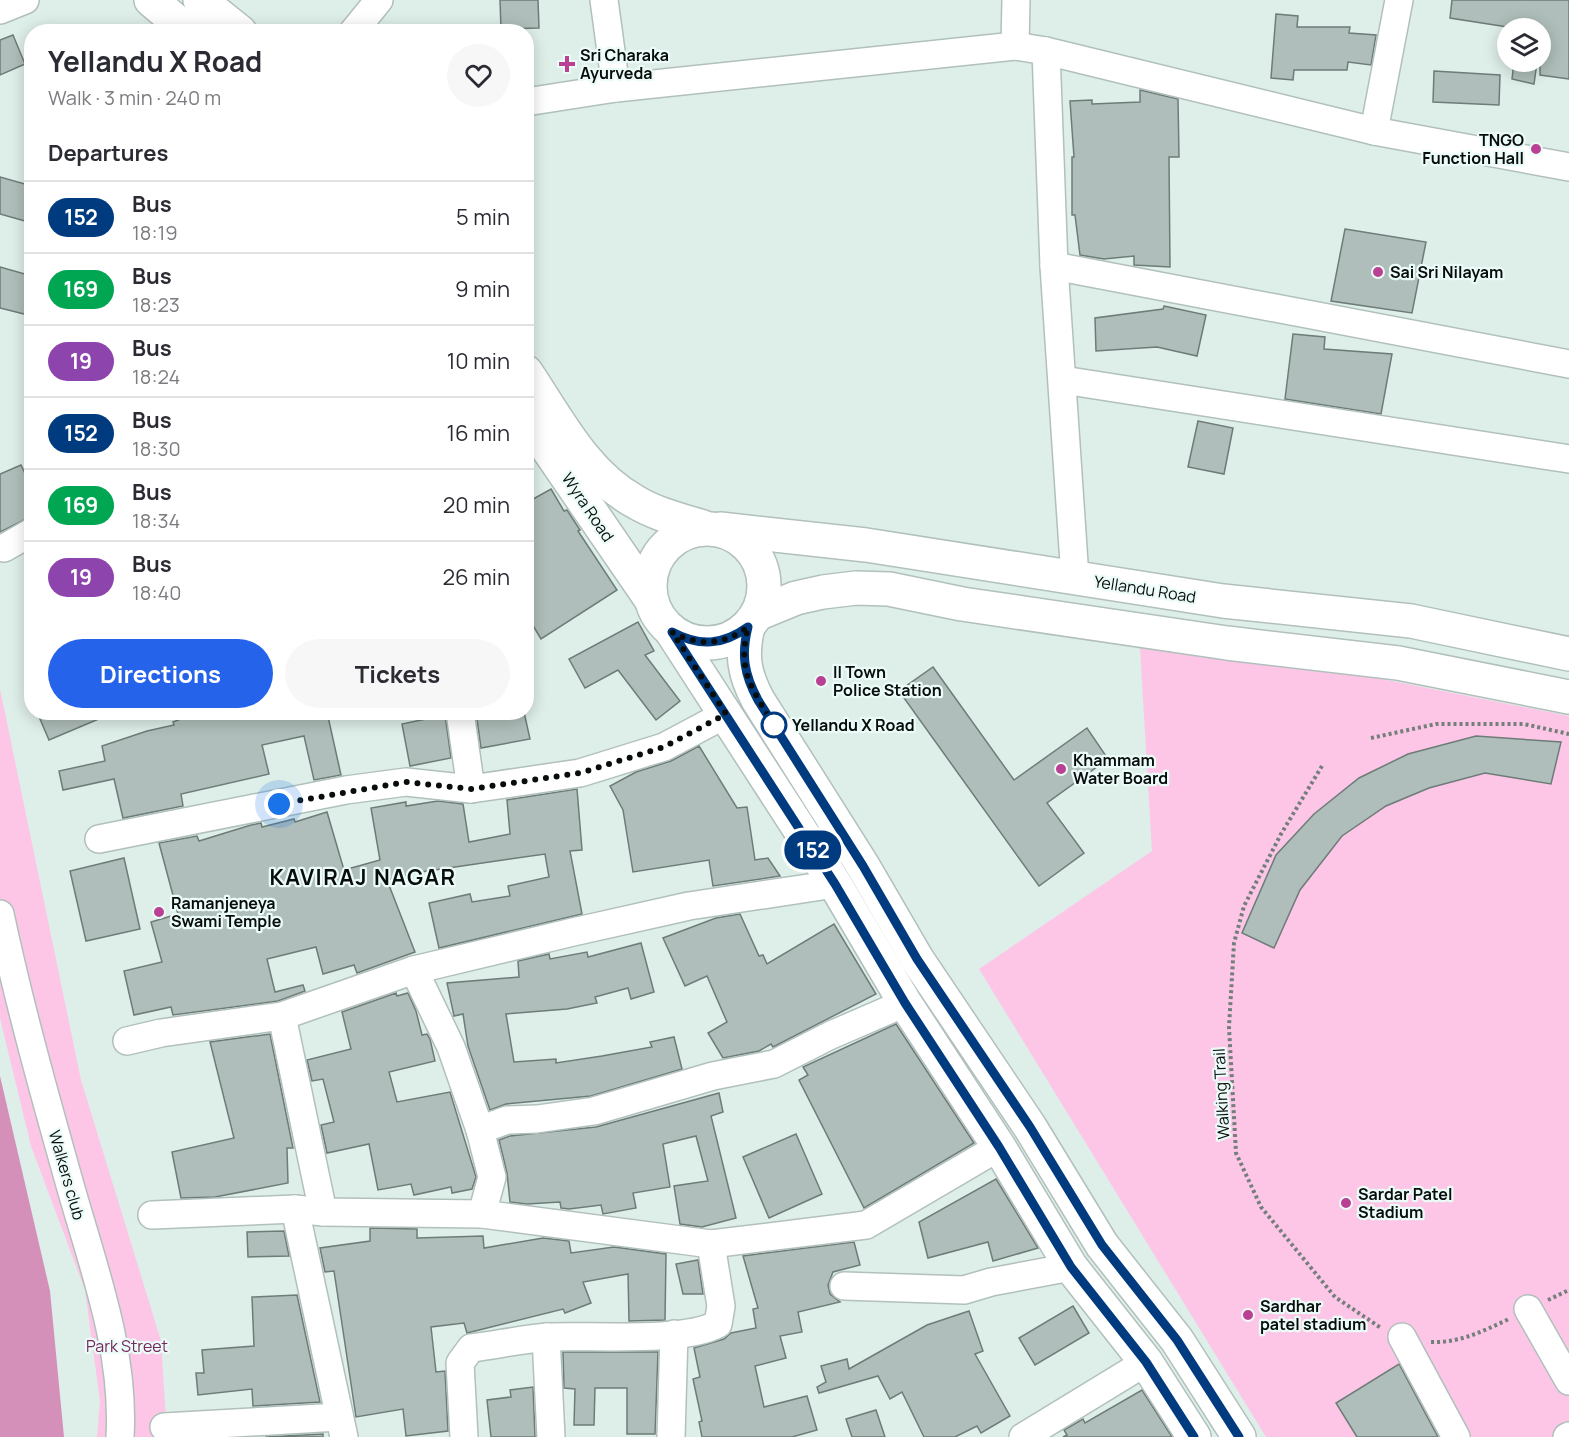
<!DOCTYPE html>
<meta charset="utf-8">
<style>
:root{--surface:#fff;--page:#f7f7f7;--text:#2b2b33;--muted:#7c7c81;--line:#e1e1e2;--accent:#2563eb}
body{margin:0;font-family:Manrope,sans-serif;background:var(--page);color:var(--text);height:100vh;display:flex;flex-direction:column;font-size:22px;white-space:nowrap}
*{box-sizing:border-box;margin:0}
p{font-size:20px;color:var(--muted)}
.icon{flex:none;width:33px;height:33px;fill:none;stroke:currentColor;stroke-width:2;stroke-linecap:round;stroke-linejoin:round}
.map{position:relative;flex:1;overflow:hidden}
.details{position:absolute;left:24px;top:24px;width:510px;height:696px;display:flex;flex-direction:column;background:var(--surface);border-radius:24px;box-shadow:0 3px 15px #0003}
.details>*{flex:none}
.badge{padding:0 12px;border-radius:20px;font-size:21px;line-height:39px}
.controls{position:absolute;left:1497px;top:18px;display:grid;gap:12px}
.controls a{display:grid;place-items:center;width:54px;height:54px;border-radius:50%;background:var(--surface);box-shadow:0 3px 15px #0003;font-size:30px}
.you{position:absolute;width:30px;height:30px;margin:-15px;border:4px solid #fff;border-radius:50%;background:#1a73e8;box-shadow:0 0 0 9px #1a73e833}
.map>.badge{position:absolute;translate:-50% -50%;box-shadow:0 0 0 3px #fff}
h2{padding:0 24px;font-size:22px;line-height:54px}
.round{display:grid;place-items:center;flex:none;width:63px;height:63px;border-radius:32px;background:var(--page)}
.summary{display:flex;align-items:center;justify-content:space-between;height:102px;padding:0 24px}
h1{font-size:28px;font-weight:700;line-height:45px}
.button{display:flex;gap:12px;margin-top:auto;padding:12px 24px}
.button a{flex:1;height:69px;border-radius:36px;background:var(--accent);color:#fff;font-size:24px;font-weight:700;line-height:69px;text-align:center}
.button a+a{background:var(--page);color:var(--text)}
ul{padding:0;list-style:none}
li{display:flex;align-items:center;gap:18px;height:72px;padding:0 24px;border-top:2px solid var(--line)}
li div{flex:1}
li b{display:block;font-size:22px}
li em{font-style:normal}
li .badge{min-width:66px;font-weight:700;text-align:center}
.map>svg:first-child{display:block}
</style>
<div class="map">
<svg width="1569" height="1437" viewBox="0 0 1569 1437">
<rect width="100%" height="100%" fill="#deeee9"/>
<g fill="#fdc6e7">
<polygon points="1139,631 1569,716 1569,1437 1266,1437 979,969 1152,851"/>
<polygon points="0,689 81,1080 161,1341 167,1437 97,1437 100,1401 85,1290 31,1146 0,1018"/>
</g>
<polygon fill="#d490b9" points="0,1076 50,1291 64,1437 0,1437"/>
<g fill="#afbeba" stroke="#6e7c78" stroke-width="1.5">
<polygon points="500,0 538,0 539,28 501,29"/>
<polygon points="1452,0 1569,0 1569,79 1540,75 1540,28 1514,28 1450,18"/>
<polygon points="1276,14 1298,16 1297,27 1350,27 1349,33 1376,35 1371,65 1348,62 1347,70 1294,70 1293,80 1271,78"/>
<polygon points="13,35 25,64 0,75 0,40"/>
<polygon points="1514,62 1537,62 1534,84 1512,79"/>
<polygon points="1434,71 1500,75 1499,105 1433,102"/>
<polygon points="1140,90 1178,99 1179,157 1169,157 1170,267 1134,265 1134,256 1104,259 1080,255 1075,215 1072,215 1072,157 1074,157 1070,101 1092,100 1092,104 1140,102"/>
<polygon points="0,177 32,186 32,223 0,214"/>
<polygon points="1345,229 1426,242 1412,313 1331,301"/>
<polygon points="0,267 32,276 32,316 0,308"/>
<polygon points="1164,306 1206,315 1197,356 1157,347 1096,351 1095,318 1163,309"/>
<polygon points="1293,334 1325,337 1324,349 1392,354 1381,414 1285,399"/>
<polygon points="1198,421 1233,428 1224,474 1188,467"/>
<polygon points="21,465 32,488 32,516 0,532 0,474"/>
<polygon points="551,489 564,511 567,510 580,530 578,531 617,590 541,639 526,614 526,503"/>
<polygon points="638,622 654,651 645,655 680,701 656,720 618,670 585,688 569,659"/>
<polygon points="933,667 1014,780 1087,728 1108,759 1047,803 1084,853 1039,886 899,691"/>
<polygon points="37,712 113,712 113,713 49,740"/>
<polygon points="199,712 327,712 341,775 314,780 304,736 262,745 269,774 181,794 183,806 123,818 114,779 63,790 59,771 105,761 102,746 147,731 174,725 173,722"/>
<polygon points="476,712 524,712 530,739 481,748"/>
<polygon points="445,715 451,758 410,766 402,724"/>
<polygon points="1476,736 1561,742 1551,784 1485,773 1429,788 1386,806 1342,836 1300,890 1274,948 1242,933 1276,855 1314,814 1359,778 1408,754"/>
<polygon points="699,746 737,808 747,807 755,860 768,858 780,876 713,886 709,860 633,872 623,810 610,786 636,772 671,761"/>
<polygon points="577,789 582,850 570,851 582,914 439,948 429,903 470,894 472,902 510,896 508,886 549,877 545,854 414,873 387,880 415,952 357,973 354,965 323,974 316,947 267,959 275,992 303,985 305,991 278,1001 173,1015 171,1007 134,1015 124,971 162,962 151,922 178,914 159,843 197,836 199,841 251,825 261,823 262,827 294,819 295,822 327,812 344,870 380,860 371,808 406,802 406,806 438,801 463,804 469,842 510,834 507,800"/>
<polygon points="124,858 140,929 86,941 70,871"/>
<polygon points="740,914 759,956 763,955 767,964 834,924 876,994 773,1047 771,1044 759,1051 723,1058 708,1033 727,1022 707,976 685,986 663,938 716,918"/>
<polygon points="641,943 654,992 631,999 628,988 595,997 597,1003 567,1009 506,1014 514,1062 556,1059 556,1063 602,1056 652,1047 650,1042 674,1037 682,1069 591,1096 506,1104 490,1110 468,1046 463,1014 454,1016 447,983 519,977 518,961 549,954 550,959 587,952 588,957"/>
<polygon points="396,993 397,996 408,993 416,1011 422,1035 427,1034 430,1039 435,1061 389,1072 397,1102 450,1092 476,1177 472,1189 452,1193 451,1187 414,1195 411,1184 378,1190 369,1144 327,1153 321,1125 334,1122 323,1079 312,1081 307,1060 351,1049 342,1012"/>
<polygon points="896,1024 974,1143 864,1208 799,1080 808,1075 803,1067"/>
<polygon points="270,1034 293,1148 287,1148 288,1183 215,1197 181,1198 172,1152 234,1138 210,1042"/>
<polygon points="719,1093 723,1112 711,1116 736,1218 702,1227 680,1224 674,1186 708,1181 696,1136 663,1144 670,1187 633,1193 636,1208 603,1214 601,1205 569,1209 561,1208 560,1202 527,1204 510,1202 507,1173 499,1140 510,1136 596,1127"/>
<polygon points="796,1134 822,1194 769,1218 743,1157"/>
<polygon points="996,1179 1038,1248 993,1261 988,1242 928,1258 919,1222"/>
<polygon points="370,1228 417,1229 417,1238 483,1236 484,1248 543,1238 569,1241 571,1253 614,1247 666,1254 665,1320 629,1321 628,1274 583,1282 591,1303 565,1313 563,1309 467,1333 464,1323 431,1327 436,1372 445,1371 448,1431 406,1436 403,1409 356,1417 334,1271 325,1272 320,1248 370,1241"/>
<polygon points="284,1231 289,1256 248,1257 247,1232"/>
<polygon points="854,1242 860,1265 833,1272 828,1285 830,1294 840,1302 798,1312 802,1332 780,1336 786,1358 755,1366 764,1407 807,1396 817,1430 792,1437 702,1437 699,1422 702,1421 693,1379 700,1377 694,1348 724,1339 731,1333 756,1328 753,1309 758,1308 743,1256"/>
<polygon points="698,1260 703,1294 683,1294 676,1264"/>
<polygon points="297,1295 320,1402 253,1406 252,1389 198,1395 196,1373 204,1373 202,1350 254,1346 252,1297"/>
<polygon points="1073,1306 1089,1333 1035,1365 1019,1338"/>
<polygon points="969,1311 983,1351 975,1354 1010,1416 981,1433 977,1426 955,1437 924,1437 902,1392 890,1399 878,1376 819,1393 817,1387 826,1382 821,1366 847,1359 849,1369 927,1325"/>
<polygon points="563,1352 658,1352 655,1434 627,1434 627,1388 595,1388 594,1425 574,1425 575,1389 564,1388"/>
<polygon points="1399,1364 1438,1437 1357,1437 1336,1403"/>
<polygon points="533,1387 535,1437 491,1437 487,1400 511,1397 510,1390"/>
<polygon points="1142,1390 1172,1437 1063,1437 1067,1435 1064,1430 1083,1419 1085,1423"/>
<polygon points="876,1410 885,1437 852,1437 846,1419"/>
<polygon points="323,1434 323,1437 265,1437"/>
</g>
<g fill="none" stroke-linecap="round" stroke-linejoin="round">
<g stroke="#b1c0bc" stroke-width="30">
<g id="minor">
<polyline points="604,0 616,88"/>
<polyline points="0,10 25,0"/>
<polyline points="353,32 379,0"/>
<polyline points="1015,46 1016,0"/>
<polyline points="1046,51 1054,266 1075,578"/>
<polyline points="526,102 616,88 1015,46 1046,51 1374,131 1569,167"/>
<polyline points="1374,131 1399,0"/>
<polyline points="1054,266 1569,364"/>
<polyline points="1063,380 1569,459"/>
<polyline points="4,548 32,532"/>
<polyline points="460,712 471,789"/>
<polyline points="99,839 346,790 406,782 471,789 580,773 664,747 726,714"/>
<path d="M0,914c20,94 46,186 72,278 23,80 53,161 48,245"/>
<polyline points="414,970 451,1047 480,1130 492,1177 482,1214"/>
<polyline points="282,1016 323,1212"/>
<polyline points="127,1041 161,1033 282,1016 414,970 573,932 689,906 835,884"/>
<polyline points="480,1130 507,1120 537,1119 594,1111 713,1076 774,1064 831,1035 905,1003"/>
<polyline points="295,1209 344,1437"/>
<polyline points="152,1215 295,1209 323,1212 482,1214 711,1244 866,1225 999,1147"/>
<polyline points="844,1286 964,1290 991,1282 1071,1267"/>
<polyline points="1528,1309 1569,1381"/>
<polyline points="546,1337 551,1437"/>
<polyline points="1402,1337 1456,1437"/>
<polyline points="164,1427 339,1417"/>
<path d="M464,1437l-4,-74 11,-15c25,-3 52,-9 77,-11 42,-2 136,6 170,-13l3,-18 -10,-62"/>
<polyline points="671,1437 674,1334"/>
<polyline points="1023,1437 1146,1362"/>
<polyline points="1567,1437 1569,1436"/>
</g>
</g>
<g stroke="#b1c0bc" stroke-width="36">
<g id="major">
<polyline points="151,0 189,32"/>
<polyline points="200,0 240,32"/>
<path d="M526,372c31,46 58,101 108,129 21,13 46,19 69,26"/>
<polyline points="526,417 650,598"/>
<circle cx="707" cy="586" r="57"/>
<polyline points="720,529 866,545 1223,601 1411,621 1569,654"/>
<polyline points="757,614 796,598 823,592 856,588 889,589 962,604 1227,643 1398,663 1569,697"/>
<path d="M748,627c-7,28 -4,47 10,73l105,166 54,93 113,168 72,118 75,95 62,97"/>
<polyline points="672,632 835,884 905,1003 999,1147 1071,1267 1146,1362 1194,1437"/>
</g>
</g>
<g stroke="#747f7c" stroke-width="4" stroke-dasharray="3 3" stroke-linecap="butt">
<polyline points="1371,738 1436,724 1524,724 1569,734"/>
<polyline points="1322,766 1281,834 1244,906 1234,943 1229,1027 1236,1153 1261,1207 1335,1297 1381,1328"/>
<polyline points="1548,1300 1569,1290"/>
<path d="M1431,1342c29,1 52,-11 78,-23"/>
</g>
<use href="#minor" stroke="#fff" stroke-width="27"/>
<use href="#major" stroke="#fff" stroke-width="33"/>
</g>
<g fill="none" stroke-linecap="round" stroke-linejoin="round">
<g stroke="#fff" stroke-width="14">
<path id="line" d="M1194,1437l-48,-75 -75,-95 -72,-120 -94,-144 -70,-119 -163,-252c28,15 51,13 76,-5 -7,28 -4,47 10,73l105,166 54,93 113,168 72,118 75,95 62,97"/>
</g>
<use href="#line" stroke="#003b80" stroke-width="9"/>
<path stroke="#080d0c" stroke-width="6" stroke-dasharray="0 10.8" d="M279,804l127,-22 65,7 109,-16 84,-26 62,-33 -54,-82c28,15 51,13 76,-5 -11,44 4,62 26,98"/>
</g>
<g fill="#b94093" stroke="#ebfbf7" stroke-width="2">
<path d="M564 55h6v6h6v6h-6v6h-6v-6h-6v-6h6z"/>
<circle cx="1536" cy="149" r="6"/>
<circle cx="1378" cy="272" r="6"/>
<circle cx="821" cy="681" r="6"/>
<circle cx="1061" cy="769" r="6"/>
<circle cx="159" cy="912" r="6"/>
<circle cx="1346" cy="1203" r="6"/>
<circle cx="1248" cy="1315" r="6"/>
</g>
<circle fill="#fff" stroke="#003b80" stroke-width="3" cx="774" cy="725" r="12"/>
<g text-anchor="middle" stroke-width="4.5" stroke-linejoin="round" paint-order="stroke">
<g font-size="16" font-weight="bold" fill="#080d0c" stroke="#ebfbf7" text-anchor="start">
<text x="580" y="61">Sri Charaka<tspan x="580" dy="18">Ayurveda</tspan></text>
<text x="1524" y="146" text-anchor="end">TNGO<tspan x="1524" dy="18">Function Hall</tspan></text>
<text x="1390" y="278">Sai Sri Nilayam</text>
<text x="833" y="678">II Town<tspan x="833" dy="18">Police Station</tspan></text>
<text x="1073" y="766">Khammam<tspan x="1073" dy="18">Water Board</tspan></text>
<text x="171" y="909">Ramanjeneya<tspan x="171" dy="18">Swami Temple</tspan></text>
<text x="1358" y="1200">Sardar Patel<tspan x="1358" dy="18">Stadium</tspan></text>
<text x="1260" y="1312">Sardhar<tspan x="1260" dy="18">patel stadium</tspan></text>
</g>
<g font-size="16" fill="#080d0c" stroke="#ebfbf7">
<text transform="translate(588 507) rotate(56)" y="6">Wyra Road</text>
<text transform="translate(1145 589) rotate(9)" y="6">Yellandu Road</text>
<text transform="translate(1221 1094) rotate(-93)" y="6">Walking Trail</text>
<text transform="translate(67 1175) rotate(74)" y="6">Walkers club</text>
</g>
<g font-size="16" font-weight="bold" fill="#080d0c" stroke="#ebfbf7" text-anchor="start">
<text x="792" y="731">Yellandu X Road</text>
</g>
<g font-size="16" fill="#77275d" stroke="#ebfbf7">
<text x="127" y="1352">Park Street</text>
</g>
<g font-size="22" font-weight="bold" letter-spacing="1.5" fill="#080d0c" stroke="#ebfbf7">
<text x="363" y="885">KAVIRAJ NAGAR</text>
</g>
</g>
</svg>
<div class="controls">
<a><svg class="icon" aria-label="layers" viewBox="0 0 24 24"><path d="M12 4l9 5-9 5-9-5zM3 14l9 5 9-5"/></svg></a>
</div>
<div class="you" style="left:279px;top:804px"></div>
<b class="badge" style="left:813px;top:850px;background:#003b80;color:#fff">152</b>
<section class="details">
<div class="summary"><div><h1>Yellandu X Road</h1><p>Walk · 3 min · 240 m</p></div><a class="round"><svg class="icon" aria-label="heart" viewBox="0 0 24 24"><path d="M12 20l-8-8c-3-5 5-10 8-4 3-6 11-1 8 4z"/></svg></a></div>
<h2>Departures</h2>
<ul>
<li><span class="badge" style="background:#003b80;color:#fff">152</span><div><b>Bus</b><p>18:19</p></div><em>5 min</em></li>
<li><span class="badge" style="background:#00a651;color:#fff">169</span><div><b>Bus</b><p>18:23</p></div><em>9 min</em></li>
<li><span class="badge" style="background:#8e44ad;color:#fff">19</span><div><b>Bus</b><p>18:24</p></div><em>10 min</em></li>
<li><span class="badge" style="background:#003b80;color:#fff">152</span><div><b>Bus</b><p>18:30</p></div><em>16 min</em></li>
<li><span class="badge" style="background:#00a651;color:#fff">169</span><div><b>Bus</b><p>18:34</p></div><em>20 min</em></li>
<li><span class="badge" style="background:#8e44ad;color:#fff">19</span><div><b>Bus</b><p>18:40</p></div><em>26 min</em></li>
</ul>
<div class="button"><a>Directions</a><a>Tickets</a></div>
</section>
</div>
